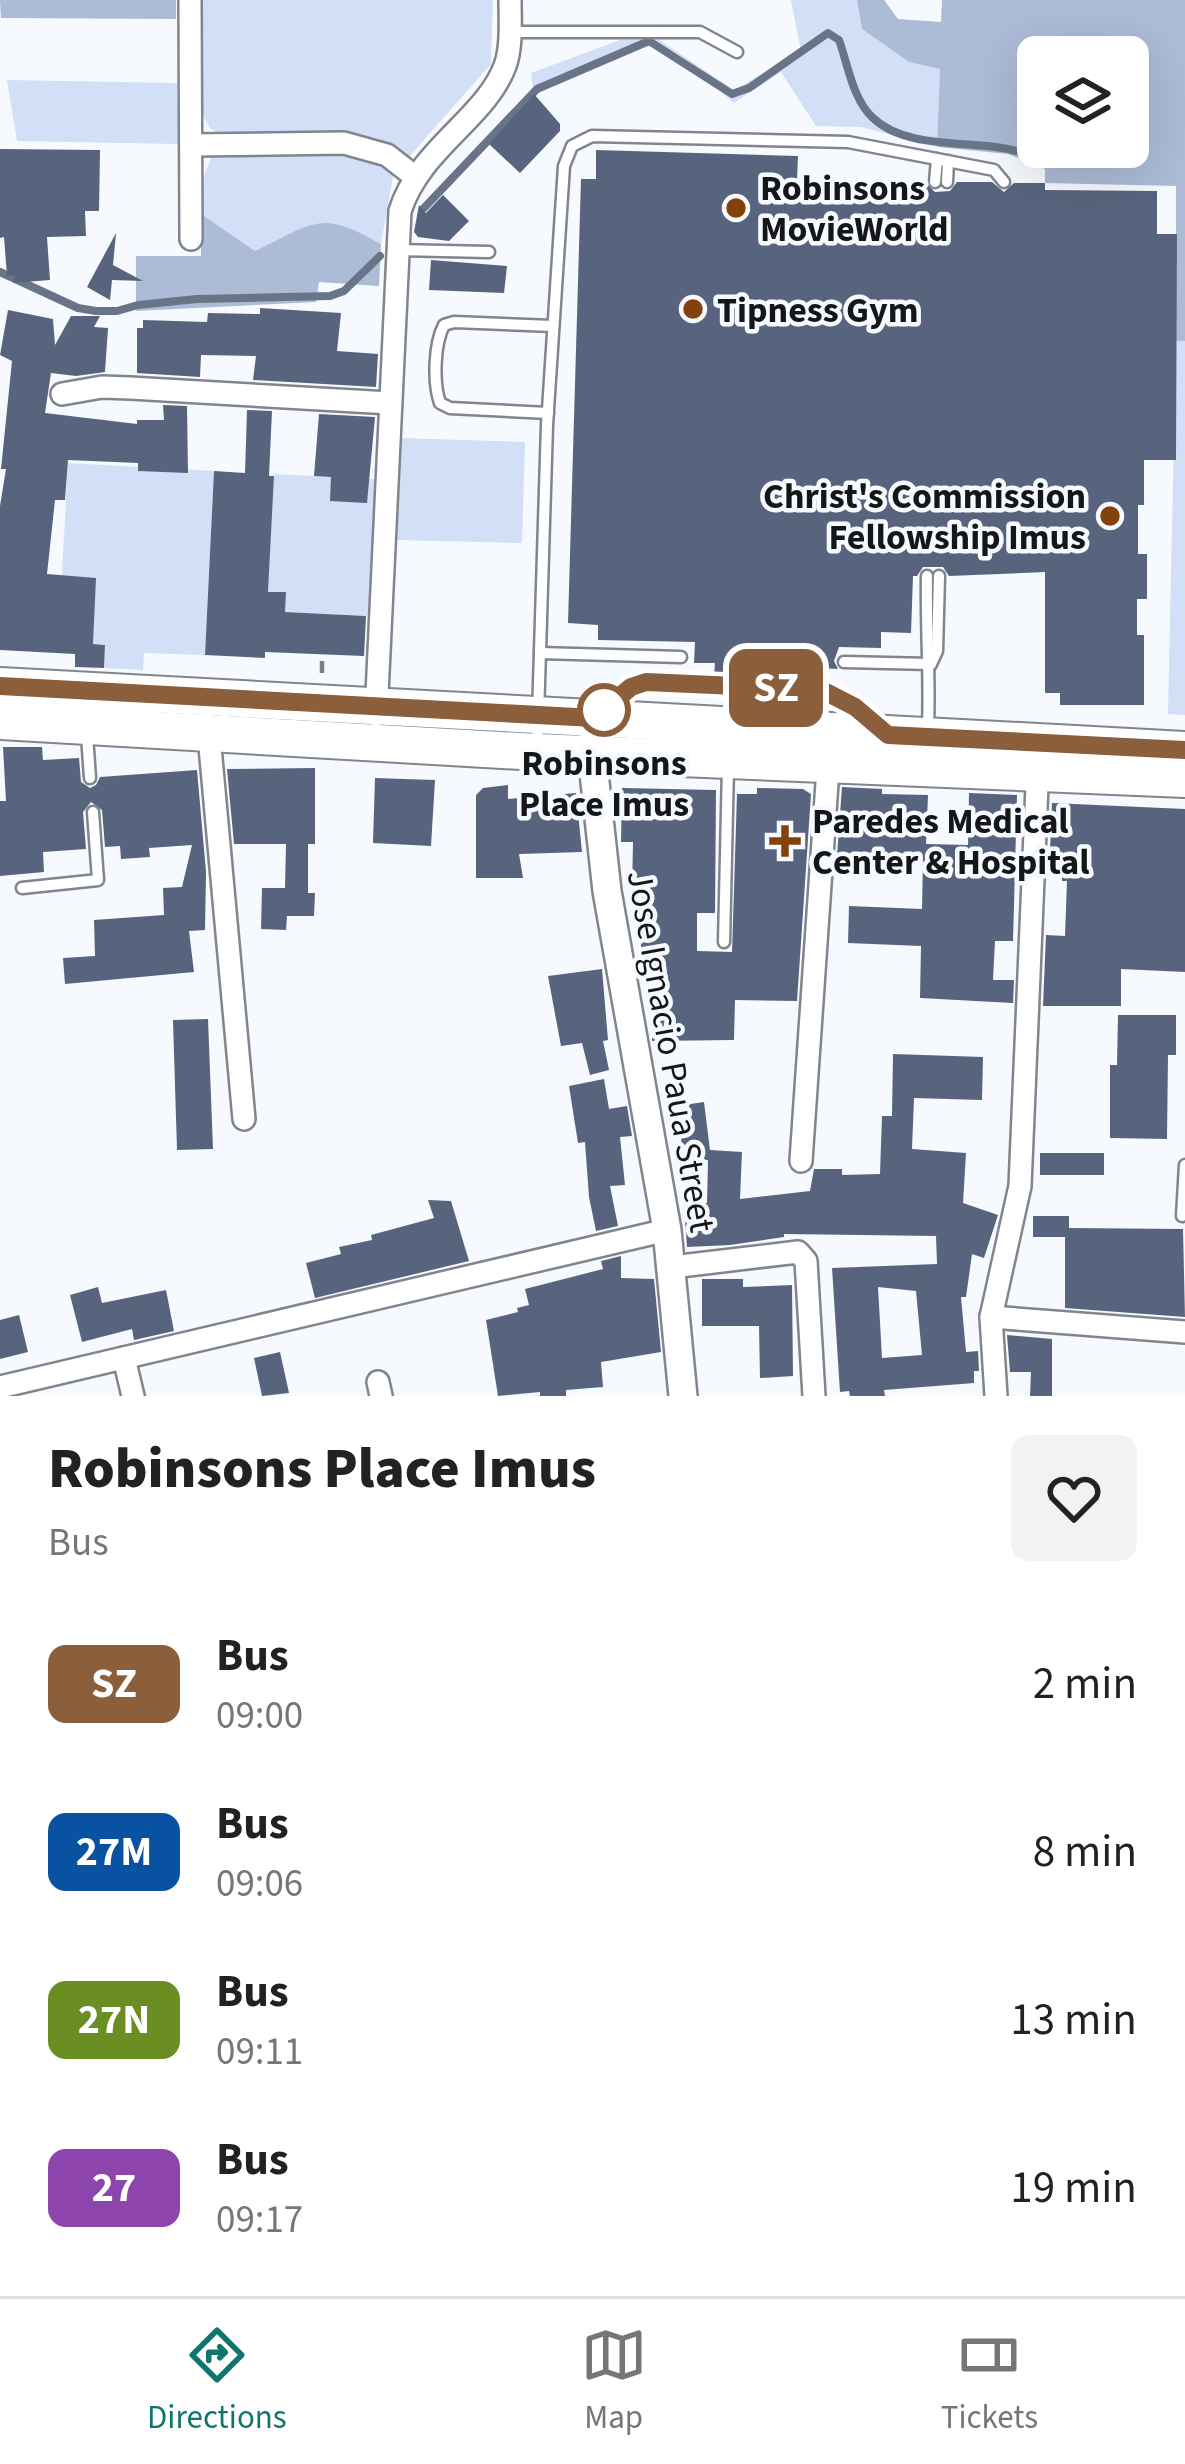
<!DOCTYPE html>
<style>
:root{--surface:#fff;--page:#f2f2f2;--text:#222;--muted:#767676;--line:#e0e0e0;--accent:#0f766e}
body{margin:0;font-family:"Source Sans 3",sans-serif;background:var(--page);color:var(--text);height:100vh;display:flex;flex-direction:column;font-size:45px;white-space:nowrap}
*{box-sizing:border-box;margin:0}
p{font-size:39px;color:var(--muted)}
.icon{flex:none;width:66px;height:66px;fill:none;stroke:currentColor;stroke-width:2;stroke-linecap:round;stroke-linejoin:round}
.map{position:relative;height:1396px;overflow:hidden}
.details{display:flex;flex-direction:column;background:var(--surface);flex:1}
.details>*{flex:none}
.badge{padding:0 24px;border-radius:18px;font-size:42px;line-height:78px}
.buttons{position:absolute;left:1017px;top:36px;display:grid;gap:24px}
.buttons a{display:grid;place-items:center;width:132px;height:132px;border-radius:18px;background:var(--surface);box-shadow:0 12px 48px #0002;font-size:60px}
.map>.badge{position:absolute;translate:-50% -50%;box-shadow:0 0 0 6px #fff}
.round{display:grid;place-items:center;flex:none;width:126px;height:126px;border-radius:18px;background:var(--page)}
.head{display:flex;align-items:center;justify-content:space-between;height:204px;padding:0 48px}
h1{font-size:57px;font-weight:800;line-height:90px}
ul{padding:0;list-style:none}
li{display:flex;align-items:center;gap:36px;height:168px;padding:0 48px}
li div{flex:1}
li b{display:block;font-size:45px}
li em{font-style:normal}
li .badge{min-width:132px;font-weight:700;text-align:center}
.tabs{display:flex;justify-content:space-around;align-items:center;height:168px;border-top:3px solid var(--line);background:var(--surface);font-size:33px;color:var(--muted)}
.tabs a{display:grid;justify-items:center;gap:6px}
.tabs .current{color:var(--accent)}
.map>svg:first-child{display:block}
</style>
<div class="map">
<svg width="1185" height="1396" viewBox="0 0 1185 1396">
<rect width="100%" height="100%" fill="#f6f9fe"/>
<g fill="#d3dff6">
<path d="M202,0h291l-2,64 -83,94c-44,-35 -130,-22 -184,-21l-14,-9 -7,-13z"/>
<polygon points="791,0 857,0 862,29 909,62 940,69 937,147 861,127 816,126 781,72 734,103 703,77 651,43 534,94 531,73 620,40 658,39 734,90 801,51"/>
<polygon points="7,80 177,83 178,144 17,141"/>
<path d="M336,149l51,13 7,9 -13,73c-61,-35 -66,-22 -126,7l-54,-37v-31l10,-25 15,-6z"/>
<polygon points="1176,341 1185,341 1185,715 1168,714"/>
<polygon points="402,438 525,442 522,543 397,540"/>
<polygon points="68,463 214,471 205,655 144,653 143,670 104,668 105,645 93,644 95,592 61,591"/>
<polygon points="274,474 375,479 368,616 267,611"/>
</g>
<g fill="#acbbd6" fill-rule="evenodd">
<polygon points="0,0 176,0 176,19 1,18"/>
<path d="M857,0h27l14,19 43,3 1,-22h243v341h-9v-155l-131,-3v-14l-37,-15 -71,-7 3,-78 -31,-7 -47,-33zM1038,57h90v90h-90z"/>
<path d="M201,214l54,37c60,-29 65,-42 126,-7l-2,42 -60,-4 -3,20 -180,9v-55h65z"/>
</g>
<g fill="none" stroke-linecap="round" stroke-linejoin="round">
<g stroke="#6a7488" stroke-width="8">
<path d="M424,208l113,-119 112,-48 83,53 17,-6 79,-55 11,7c9,25 14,60 34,78 32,30 89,23 129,30 15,2 31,8 46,13"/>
<polyline points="0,272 78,308 96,311 117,311 138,305 197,299 330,296 344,291 380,256"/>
</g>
</g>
<g fill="#58647d" fill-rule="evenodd">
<polygon points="534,94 560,124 560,131 520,173 489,144"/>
<polygon points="0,149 100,150 99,211 85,211 86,236 47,237 50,280 13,283 15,275 7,276 4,237 0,238"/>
<polygon points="596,150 798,156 797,180 925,182 935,192 950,191 957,182 992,182 1004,192 1014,183 1045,183 1045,190 1157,191 1157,234 1177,234 1176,460 1144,460 1144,505 1138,505 1138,554 1147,554 1147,599 1137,599 1137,635 1144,635 1144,705 1060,705 1060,693 1045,693 1045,572 949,576 943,567 923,567 917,576 913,576 911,633 881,632 881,648 839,647 834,661 838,669 762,665 762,677 753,683 754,692 722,691 723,681 714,675 715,663 694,663 695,642 598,640 598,625 568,623 581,179 596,179"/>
<polygon points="443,195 469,221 449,241 418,237 414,232 419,205 426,213"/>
<polygon points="116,233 113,265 143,281 112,280 110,300 87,287"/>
<polygon points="431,260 507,266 504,293 429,290"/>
<polygon points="260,308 341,313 337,351 378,354 376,387 253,380 256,356 201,355 200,377 137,373 137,328 143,328 143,320 207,322 208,313 260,314"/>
<polygon points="8,310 53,319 55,345 71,316 100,316 94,327 108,328 105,372 76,376 51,373 45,413 137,424 137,420 164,420 163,405 187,406 188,473 138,471 138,463 68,460 65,500 55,500 47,574 96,578 93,644 105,645 104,668 75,667 75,654 0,650 0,506 6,469 1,469 12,361 0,355"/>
<polygon points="247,410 272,411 269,476 274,476 268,592 286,592 285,612 366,616 364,656 265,652 265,658 205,655 214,471 245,473"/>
<polygon points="319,414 375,417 367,503 330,501 331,477 314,476"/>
<polygon points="3,747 42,747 43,760 79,758 81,782 90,788 96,785 100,777 197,770 206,872 205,930 189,931 194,972 65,984 63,958 95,956 94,920 164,915 163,888 182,887 192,845 149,848 150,857 121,859 120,846 105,847 102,810 91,802 83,812 86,849 43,852 44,872 0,876 0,801 6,801"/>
<polygon points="315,768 315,844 308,844 308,893 315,893 314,916 287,916 286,930 261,929 262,888 285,888 286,844 234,844 227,769"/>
<polygon points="375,778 435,780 431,846 373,843"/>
<polygon points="508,785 508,799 576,793 582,852 519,854 523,878 476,878 476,795 483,788"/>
<polygon points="842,787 882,789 882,794 928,795 926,844 968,845 969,793 1017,795 1013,941 995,941 993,980 1014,980 1013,1003 920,998 921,946 848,943 849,906 922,909 923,858 837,856"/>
<polygon points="622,788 716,790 715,913 697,913 697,951 732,952 737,794 757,794 757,788 803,789 811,794 797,1001 735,1000 734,1040 652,1041 652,999 647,999 645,950 641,950 642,891 632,891 633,842 621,842"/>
<polygon points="1052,803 1185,809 1185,972 1121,969 1121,1006 1043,1006 1046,935 1065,936 1067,881 1062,881 1062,875 1049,875"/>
<polygon points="602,969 608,1040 603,1041 609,1070 590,1075 582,1043 561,1046 548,976"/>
<polygon points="1118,1015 1176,1015 1176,1055 1168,1055 1167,1139 1110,1138 1110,1065 1117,1065"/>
<polygon points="208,1019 213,1149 177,1150 173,1020"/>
<path d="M893,1054l90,3 -1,43 -68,-2 -2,51 54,4 -3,50 35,12 -14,43 -12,-4 -6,43h-5l5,55 12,-1 1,20h-5v12l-90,7 1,6h-35l-1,-5 -9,1 -8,-124 105,-4 -1,-28 -152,-2v3l-54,8 -43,2 -3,-43 23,-1 1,-43 -24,3 -7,-57 27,-4 6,48 32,2 -2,47 70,-8 4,-22h28v6l38,-1 2,-58h10zM878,1287l38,4 6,64 -40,3z"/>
<polygon points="604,1079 609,1109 627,1106 632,1136 620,1137 625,1185 610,1186 618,1226 596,1231 589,1197 585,1142 578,1143 569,1086"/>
<rect x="1040" y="1153" width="64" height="22"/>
<polygon points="428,1200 451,1201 469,1261 315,1298 306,1263 341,1254 339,1247 372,1240 371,1235 434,1218"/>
<polygon points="1033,1216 1069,1216 1069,1228 1183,1229 1185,1317 1065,1308 1065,1237 1033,1237"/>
<polygon points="621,1256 621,1278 654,1279 661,1352 601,1362 603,1387 566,1390 566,1396 540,1396 540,1392 498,1396 486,1320 518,1312 517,1308 529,1305 525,1289 603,1269 601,1261"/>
<polygon points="702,1279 743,1279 743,1287 792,1285 793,1376 760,1378 759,1326 702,1326"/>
<polygon points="98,1287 102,1303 166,1290 174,1331 134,1340 132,1329 82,1342 70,1295"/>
<polygon points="19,1315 28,1352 0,1359 0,1320"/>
<polygon points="1007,1335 1052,1339 1052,1396 1030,1396 1031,1372 1010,1372"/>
<polygon points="280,1352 289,1393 262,1396 254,1358"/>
</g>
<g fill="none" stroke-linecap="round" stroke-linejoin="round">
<g stroke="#81858d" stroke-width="15">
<g id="service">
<polyline points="510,32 700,32 737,52"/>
<polyline points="935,182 937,159"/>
<polyline points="947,182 948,161"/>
<polyline points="397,250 489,252"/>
<path d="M548,413l-98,-5 -10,-5c-7,-20 -6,-59 4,-78l10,-3 99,4"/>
<path d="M927,576c-1,52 3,101 1,152"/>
<polyline points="540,653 681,657"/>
<polyline points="844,662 931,664"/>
<polyline points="931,664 937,651 939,576"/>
<polyline points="762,687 831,692 872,721"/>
<polyline points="605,708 638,684 714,685"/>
<polyline points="87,735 90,778"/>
<polyline points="537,748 547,425 564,166 572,146 592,136 848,142 994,170 1004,182"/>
<polyline points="22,888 98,880 93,812"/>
<polyline points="724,942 728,767"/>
<polyline points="1182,1216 1185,1165"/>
</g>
</g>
<g stroke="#81858d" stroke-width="26">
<g id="minor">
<polyline points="190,0 191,239"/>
<polyline points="191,145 344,143 387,155 414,176"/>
<polyline points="62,394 102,387 130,388 390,403"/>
<path d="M376,715l24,-504c20,-63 85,-92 105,-145 7,-19 5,-45 5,-66"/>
<polyline points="208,725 244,1119"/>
<polyline points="801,1161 829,754"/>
<polyline points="672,1267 798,1252 806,1261 814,1396"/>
<polyline points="991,1317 1185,1332"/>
<polyline points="124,1358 133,1396"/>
<polyline points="378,1382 381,1396"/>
<polyline points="0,1387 667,1230"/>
<polyline points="996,1396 991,1317 1020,1186 1038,762"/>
</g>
</g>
<g stroke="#81858d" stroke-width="32">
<polyline id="tertiary" points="594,735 594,773 607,891 667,1230 683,1396"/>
</g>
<g stroke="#81858d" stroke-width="40">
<g id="trunk">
<polyline points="0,686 1185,750"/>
<polyline points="0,721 537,752 1185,779"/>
</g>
</g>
<g stroke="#7c7e82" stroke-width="4.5" stroke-dasharray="12 6" stroke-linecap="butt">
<polyline points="322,673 322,655"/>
<polyline points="798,676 798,646"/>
</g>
<use href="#service" stroke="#fff" stroke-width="10"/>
<use href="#minor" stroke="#fff" stroke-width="21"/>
<use href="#tertiary" stroke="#fff" stroke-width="27"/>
<use href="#trunk" stroke="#fff" stroke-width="36"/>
</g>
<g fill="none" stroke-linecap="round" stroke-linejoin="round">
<g stroke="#fff" stroke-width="27">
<polyline id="line" points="0,686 594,718 631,687 646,682 822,690 855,707 888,735 1185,750"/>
</g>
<use href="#line" stroke="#8b5e3c" stroke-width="18"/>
</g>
<g fill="#83420b" stroke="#f6f9fe" stroke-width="4.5">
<circle cx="736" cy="208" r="12"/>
<circle cx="693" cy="309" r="12"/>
<circle cx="1110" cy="516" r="12"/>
<path d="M779 823h12v12h12v12h-12v12h-12v-12h-12v-12h12z"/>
</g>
<circle fill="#fff" stroke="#8b5e3c" stroke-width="6" cx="604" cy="710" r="24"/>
<g text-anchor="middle" stroke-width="9" stroke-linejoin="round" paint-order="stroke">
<g font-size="36" font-weight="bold" fill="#151619" stroke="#f6f9fe" text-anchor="start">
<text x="760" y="200">Robinsons<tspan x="760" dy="41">MovieWorld</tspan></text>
<text x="717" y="322">Tipness Gym</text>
<text x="1086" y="508" text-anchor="end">Christ's Commission<tspan x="1086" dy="41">Fellowship Imus</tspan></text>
<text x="812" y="833">Paredes Medical<tspan x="812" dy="41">Center &amp; Hospital</tspan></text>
</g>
<g font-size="36" font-weight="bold" fill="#151619" stroke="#f6f9fe">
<text x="604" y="775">Robinsons<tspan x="604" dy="41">Place Imus</tspan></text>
</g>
<g font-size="36" fill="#151619" stroke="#f6f9fe">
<text transform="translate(672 1051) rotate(80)" y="13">Jose Ignacio Paua Street</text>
</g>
</g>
</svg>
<div class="buttons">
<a><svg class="icon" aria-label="layers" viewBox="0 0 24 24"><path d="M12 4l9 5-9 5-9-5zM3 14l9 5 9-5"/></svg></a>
</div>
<b class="badge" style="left:776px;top:688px;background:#8b5e3c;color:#fff">SZ</b>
</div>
<section class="details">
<div class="head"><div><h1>Robinsons Place Imus</h1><p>Bus</p></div><a class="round"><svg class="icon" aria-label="heart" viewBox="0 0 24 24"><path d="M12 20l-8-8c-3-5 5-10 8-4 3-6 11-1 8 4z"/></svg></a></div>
<ul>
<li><span class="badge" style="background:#8b5e3c;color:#fff">SZ</span><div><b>Bus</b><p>09:00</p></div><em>2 min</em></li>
<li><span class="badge" style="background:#0952a1;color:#fff">27M</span><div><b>Bus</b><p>09:06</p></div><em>8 min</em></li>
<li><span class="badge" style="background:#6b8e23;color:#fff">27N</span><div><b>Bus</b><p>09:11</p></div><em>13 min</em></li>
<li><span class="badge" style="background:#8e44ad;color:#fff">27</span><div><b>Bus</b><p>09:17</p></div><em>19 min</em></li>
</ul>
</section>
<nav class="tabs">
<a class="current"><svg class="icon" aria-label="directions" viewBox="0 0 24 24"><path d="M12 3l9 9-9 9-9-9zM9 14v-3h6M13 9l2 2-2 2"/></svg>Directions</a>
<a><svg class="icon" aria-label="map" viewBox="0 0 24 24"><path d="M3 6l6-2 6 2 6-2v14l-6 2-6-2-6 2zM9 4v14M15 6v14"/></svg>Map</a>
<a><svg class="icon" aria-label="tickets" viewBox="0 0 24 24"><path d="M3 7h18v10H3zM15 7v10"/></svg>Tickets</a>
</nav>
